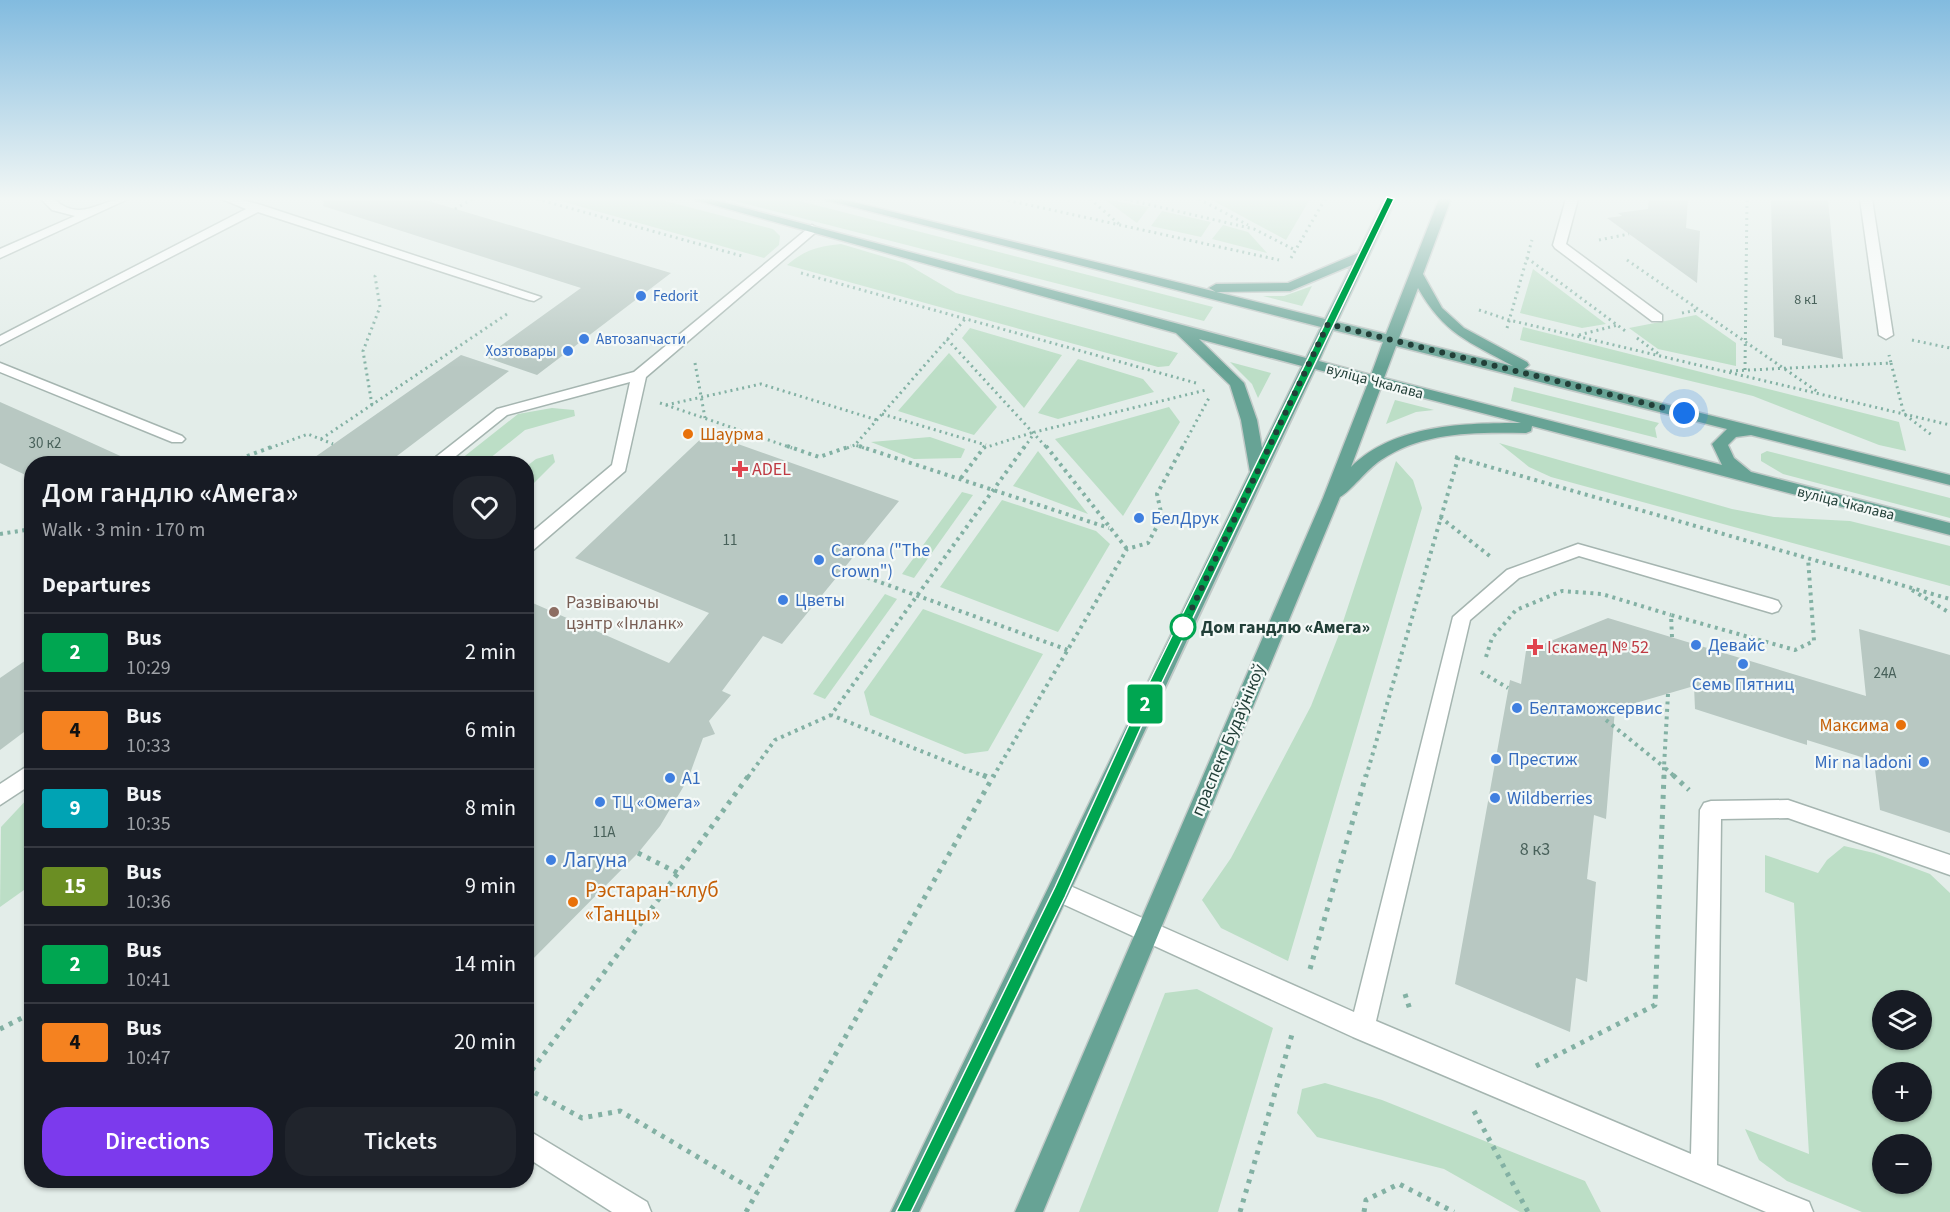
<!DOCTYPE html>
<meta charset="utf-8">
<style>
:root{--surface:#171b24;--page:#20242c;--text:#f1f3f6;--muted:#9ea1a6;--line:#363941;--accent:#7c3aed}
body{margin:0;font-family:"Source Sans 3",sans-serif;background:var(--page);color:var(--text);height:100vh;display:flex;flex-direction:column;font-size:22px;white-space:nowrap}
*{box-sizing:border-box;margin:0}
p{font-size:20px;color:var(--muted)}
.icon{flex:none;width:33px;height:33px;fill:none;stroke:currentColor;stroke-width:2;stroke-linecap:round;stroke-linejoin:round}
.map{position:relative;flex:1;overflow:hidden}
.panel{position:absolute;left:24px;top:456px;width:510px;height:732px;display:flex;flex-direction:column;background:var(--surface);border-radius:24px;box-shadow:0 2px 4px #0004}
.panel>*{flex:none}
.badge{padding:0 12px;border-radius:4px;font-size:21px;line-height:39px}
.controls{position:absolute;left:1872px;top:990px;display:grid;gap:12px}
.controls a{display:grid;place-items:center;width:60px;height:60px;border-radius:50%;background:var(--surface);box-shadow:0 2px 4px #0004;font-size:30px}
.you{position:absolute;width:30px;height:30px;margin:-15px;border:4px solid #fff;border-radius:50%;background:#1a73e8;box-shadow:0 0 0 9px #1a73e833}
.map>.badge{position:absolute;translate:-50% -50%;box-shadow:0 0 0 3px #fff}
h2{padding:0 18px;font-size:22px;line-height:54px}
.round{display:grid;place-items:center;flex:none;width:63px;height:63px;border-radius:24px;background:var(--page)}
.headline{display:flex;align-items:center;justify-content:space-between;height:102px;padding:0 18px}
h1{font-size:28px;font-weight:600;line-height:45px}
.primary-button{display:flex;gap:12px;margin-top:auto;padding:12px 18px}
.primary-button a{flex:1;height:69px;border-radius:24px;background:var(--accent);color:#fff;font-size:24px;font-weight:600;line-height:69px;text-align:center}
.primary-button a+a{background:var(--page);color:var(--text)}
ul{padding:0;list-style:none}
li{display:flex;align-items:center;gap:18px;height:78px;padding:0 18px;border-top:2px solid var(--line)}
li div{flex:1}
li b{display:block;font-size:22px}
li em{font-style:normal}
li .badge{min-width:66px;font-weight:700;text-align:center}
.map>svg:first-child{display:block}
</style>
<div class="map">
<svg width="1950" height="1212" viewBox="0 0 1950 1212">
<rect width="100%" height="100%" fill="#e3ede9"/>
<g fill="#bcdec6" fill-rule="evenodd">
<polygon points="553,199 658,199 773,229 780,236 779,245 764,258"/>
<polygon points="727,199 792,199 1213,307 1204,321"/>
<polygon points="1104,199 1149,207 1137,223"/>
<polygon points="1210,199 1310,199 1286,240"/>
<polygon points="1162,211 1211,222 1201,237 1151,226"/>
<polygon points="1223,225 1248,232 1267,253 1212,239"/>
<path d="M841,244l64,19 51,30 222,60 -9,13 -11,1 -371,-102c18,-15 31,-19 54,-21z"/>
<polygon points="1533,269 1606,324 1582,328 1520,313"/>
<polygon points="1312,286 1302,306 1263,296 1284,296"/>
<polygon points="1696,315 1736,343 1736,366 1658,349 1629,328"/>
<polygon points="1523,327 1899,422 1906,451 1879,445 1753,396 1520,340"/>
<polygon points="970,328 1062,355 1024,408 962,338"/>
<polygon points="949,353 997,407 974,435 898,411"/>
<polygon points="1078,359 1143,379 1154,392 1058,419 1038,413"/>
<polygon points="1230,362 1271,373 1258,398 1252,384"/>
<polygon points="1514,387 1659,423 1655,428 1657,438 1511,401"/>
<polygon points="1395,400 1434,410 1416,412 1386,424"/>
<polygon points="1169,407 1180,422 1123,516 1055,439"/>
<polygon points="552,408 574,410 575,416 525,430 484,463 456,463 518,414"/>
<polygon points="930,437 965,449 961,458 914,459 871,442"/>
<polygon points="1499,443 1732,509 1774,517 1850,521 1950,546 1950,586 1551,477 1529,467"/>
<polygon points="1038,451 1088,514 1013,486"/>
<polygon points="1767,451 1950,498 1950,518 1783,474 1761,461 1761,454"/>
<polygon points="553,454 555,462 527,490 527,466 536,459"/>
<polygon points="1396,461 1413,480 1422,508 1288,961 1221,928 1202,900 1231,858 1311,706 1338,637"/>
<polygon points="962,492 973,495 914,578 902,574"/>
<polygon points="1002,500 1096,531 1110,544 1058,632 940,587"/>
<polygon points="885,594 897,599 825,699 813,694"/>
<polygon points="923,609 1043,654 988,751 965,754 870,715 864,692"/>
<polygon points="31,795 31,885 0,907 1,827"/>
<path d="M1844,846l30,7 56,21 20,19v319h-88l-75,-31 -28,-21 -14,-31 64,25 -15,-251 -29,-11v-37l53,18 9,-13zM1882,1000h40v40h-40zM1882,1072h40v40h-40zM1882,1144h40v40h-40z"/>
<polygon points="1197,989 1273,1028 1218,1212 1079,1212 1165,993"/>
<polygon points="1325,1083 1382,1100 1585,1181 1601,1212 1520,1212 1444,1169 1317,1137 1297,1113 1302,1089"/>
</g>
<g fill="#b8c8c2">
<polygon points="324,199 422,199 671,273 537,375 485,357 581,288 323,206"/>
<polygon points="1649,199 1688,199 1686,228 1700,231 1697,283 1607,218 1622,216 1618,213 1648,209"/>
<polygon points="1771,199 1828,199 1843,359 1782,345 1782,339 1774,337"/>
<polygon points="461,355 509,371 393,459 386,456 375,464 305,464"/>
<polygon points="0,402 61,429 138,464 32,464 32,478 0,463"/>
<polygon points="707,433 899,501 782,644 763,636 722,691 731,695 709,721 715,734 703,738 688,779 660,826 638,853 526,966 526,600 669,663 709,613 575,558"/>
<polygon points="1608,618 1866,696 1859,629 1950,655 1950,833 1880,810 1874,761 1807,740 1807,745 1695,709 1694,686 1615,709 1606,819 1594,815 1587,879 1596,882 1587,982 1576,978 1570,1032 1455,984 1510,680 1521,684 1526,651"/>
<polygon points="32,656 32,726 0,750 0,678"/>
</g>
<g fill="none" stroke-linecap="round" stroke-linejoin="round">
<g stroke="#a5b5b0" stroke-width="3">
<g id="minor">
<path d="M41,199h13c28,25 45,-1 74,0l-128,59v-9l75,-33 -23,-6z"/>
<polygon points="222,199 239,199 261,205 541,297 534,301 529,300 258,212 0,345 0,336 246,209"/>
<polygon points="1566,199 1578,199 1566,244 1662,315 1662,321 1652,321 1555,248 1553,245"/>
<polygon points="1860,199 1872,199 1893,335 1886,339 1879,335"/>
<polygon points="812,225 818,229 816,232 646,377 625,471 532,551 526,553 526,537 612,465 630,382 507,415 446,464 427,464 497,409 634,372"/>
<polygon points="0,363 182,436 185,439 182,442 172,442 0,372"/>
<polygon points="1578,544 1772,599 1778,601 1781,606 1778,611 1772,613 1579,556 1519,578 1470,620 1376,1021 1691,1154 1700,810 1704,803 1711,801 1788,800 1950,855 1950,875 1788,818 1721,819 1717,1165 1809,1202 1813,1212 1766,1212 1353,1037 1052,899 1049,892 1052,885 1060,882 1068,885 1354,1012 1453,617 1507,570"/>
<polygon points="32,763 32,784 0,805 0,784"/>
<polygon points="526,1129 647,1202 651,1212 612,1212 526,1157"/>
</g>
</g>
<g stroke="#c1c9c7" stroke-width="3">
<path id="major" d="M692,199h19l595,159 15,-31 -499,-128h19l484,120 27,-54 -62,26 -74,1 -7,-4 7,-4 72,-1 70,-30 26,-54h12l-59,123 49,12 53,-135h12l-28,75 19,34 22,20 63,34 2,3 -5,4 426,106v10l-199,-50 -15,2 -8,8 6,13 17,14 199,51v12l-418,-109 -1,5 -5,2c-48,-1 -103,-2 -145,27 -14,9 -30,31 -41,37l-297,715h-28l308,-714 45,-115 -53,-14c-134,280 -262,563 -396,843h-28l359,-740 -9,-52 -11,-35 -54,-52zM1418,288c25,45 51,54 95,78l-114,-28zM1333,330l50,12 -12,33 -52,-14zM1199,339l103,27 -40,82 -5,-28 -13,-37zM1396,346l331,83 -15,15 10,21 -338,-87zM1381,387l140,36c-56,0 -127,1 -170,44z"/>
</g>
<g stroke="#83b1a4" stroke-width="3" stroke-dasharray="2 4" stroke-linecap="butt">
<polyline points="537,199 742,256"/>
<polyline points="1002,199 1279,260"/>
<polyline points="1090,199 1119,224"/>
<polyline points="1125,199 1254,229 1295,250"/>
<polyline points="1199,199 1248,225"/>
<polyline points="455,209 472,199"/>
<polyline points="1599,240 1629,234"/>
<polyline points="1291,258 1325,199"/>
<polyline points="1527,258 1628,333"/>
<polyline points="1627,260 1818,392"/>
<polyline points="801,273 1196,383"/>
<polyline points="1479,310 1509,320 1950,425"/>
<polyline points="1682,313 1698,310"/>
<polyline points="1507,328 1532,240"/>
<polyline points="1579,335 1618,325"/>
<polyline points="1637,338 1660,355"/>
<polyline points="947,339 1047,448"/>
<polyline points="1912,340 1950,348"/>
<polyline points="695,363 705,418"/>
<polyline points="1891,363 1904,414 1933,436"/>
<polyline points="1745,370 1747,199"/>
<polyline points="1730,371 1891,363 1889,355"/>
<polyline points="660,403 792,448"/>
<polyline points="372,405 363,351 380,307 375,276 377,273"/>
<polyline points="666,405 761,384 877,420"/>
<polyline points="882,414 986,445"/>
<polyline points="321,439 507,314"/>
<polyline points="270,448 308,434 333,444"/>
<polyline points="847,448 855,445"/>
<polyline points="864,448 855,445 966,318"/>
<polyline points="984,448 1034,432"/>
<polyline points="1024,448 1035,432 1206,390"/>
<polyline points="1182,448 1210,396"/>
</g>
<g stroke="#83b1a4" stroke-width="4" stroke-dasharray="3 4.5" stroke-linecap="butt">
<polyline points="787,446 819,457 851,446"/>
<polyline points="859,446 1109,528"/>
<polyline points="1046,446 1127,549"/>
<polyline points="1455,457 1950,599"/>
<polyline points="377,462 379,464"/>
<polyline points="226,464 274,446"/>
<polyline points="961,478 985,446"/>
<polyline points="1440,517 1491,557"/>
<polyline points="0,534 32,529"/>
<polyline points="860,575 1068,650"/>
<polyline points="1912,590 1950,613"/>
<polyline points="1672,637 1671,615 1795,650 1814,641 1808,558"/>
<polyline points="1486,657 1492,638 1516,610 1562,591 1602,594 1671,615"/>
<polyline points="1481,672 1508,688"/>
<polyline points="1668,694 1664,767 1675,777"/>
<polyline points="1606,720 1664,767 1664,777"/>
<polyline points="748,777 775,740 831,715"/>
<polyline points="986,777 831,715 1025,446"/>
<polyline points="993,777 1127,549 1148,543 1162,517 1157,494 1183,446"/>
<polyline points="1366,777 1459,455"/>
</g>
<g stroke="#83b1a4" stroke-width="5" stroke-dasharray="4 6" stroke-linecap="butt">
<polyline points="983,775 992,779"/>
<polyline points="1673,775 1689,790"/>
<polyline points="638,853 678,873 749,775"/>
<polyline points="1310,969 1366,775"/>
<polyline points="1405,994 1411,1013"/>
<polyline points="0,1029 32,1013"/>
<polyline points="1536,1066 1655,1005 1664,775"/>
<polyline points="526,1078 678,873"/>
<polyline points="526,1088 582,1118 620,1111 757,1192"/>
<polyline points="1474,1111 1528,1212"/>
<polyline points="746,1212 994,775"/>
<polyline points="1240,1212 1293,1031"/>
<polyline points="1364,1212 1366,1200 1399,1184 1454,1212"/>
</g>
<use href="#minor" fill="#fff" fill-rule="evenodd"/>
<use href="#major" fill="#67a395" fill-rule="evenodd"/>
</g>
<linearGradient id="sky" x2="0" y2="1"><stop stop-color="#82bbdf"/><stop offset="0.54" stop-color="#f2f7f5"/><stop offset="1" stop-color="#f2f7f5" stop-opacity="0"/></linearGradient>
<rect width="1950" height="368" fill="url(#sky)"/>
<polygon fill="#00a651" stroke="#fff" stroke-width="1.5" points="1387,197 1394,199 1152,703 1065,897 911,1212 896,1212 899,1206 1055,887 1139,703"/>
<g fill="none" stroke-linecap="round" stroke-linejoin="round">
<polyline stroke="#223f38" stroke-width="6" stroke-dasharray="0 10.8" points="1183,627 1328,324 1684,413"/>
</g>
<g fill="#3f7fe0" stroke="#f4f9f7" stroke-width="2">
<circle cx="641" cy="296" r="6"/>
<circle cx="584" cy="339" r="6"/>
<circle cx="568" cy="351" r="6"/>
<circle cx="1139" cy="518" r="6"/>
<circle cx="819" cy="560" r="6"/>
<circle cx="783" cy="600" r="6"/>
<circle cx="1696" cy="645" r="6"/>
<circle cx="1743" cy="664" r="6"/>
<circle cx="1517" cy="708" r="6"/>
<circle cx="1496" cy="759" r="6"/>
<circle cx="1924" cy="762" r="6"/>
<circle cx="670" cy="778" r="6"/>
<circle cx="1495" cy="798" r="6"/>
<circle cx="600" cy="802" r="6"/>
<circle cx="551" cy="860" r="6"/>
</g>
<g fill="#e8710a" stroke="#f4f9f7" stroke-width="2">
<circle cx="688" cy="434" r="6"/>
<circle cx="1901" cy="725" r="6"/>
<circle cx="573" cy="902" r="6"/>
</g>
<g fill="#e0444e" stroke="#f4f9f7" stroke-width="2">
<path d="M737 460h6v6h6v6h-6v6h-6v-6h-6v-6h6z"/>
<path d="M1532 638h6v6h6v6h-6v6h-6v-6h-6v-6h6z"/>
</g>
<circle fill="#8d6e63" stroke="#f4f9f7" stroke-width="2" cx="554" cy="612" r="6"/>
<circle fill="#fff" stroke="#00a651" stroke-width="3" cx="1183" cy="627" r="12"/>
<g text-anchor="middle" stroke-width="4.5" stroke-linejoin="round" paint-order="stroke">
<g font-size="14" fill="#48615a">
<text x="1806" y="304">8 к1</text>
</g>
<g font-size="15" fill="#366cbe" stroke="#f4f9f7" text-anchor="start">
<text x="653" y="301">Fedorit</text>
<text x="596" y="344">Автозапчасти</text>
<text x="556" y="356" text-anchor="end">Хозтовары</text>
</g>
<g font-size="15" fill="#223f38" stroke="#f4f9f7">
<text transform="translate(1375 381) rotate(15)" y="5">вуліца Чкалава</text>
<text transform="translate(1846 503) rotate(14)" y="5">вуліца Чкалава</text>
</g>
<g font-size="15" fill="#48615a">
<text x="45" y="448">30 к2</text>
<text x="730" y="545">11</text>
<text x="1885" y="678">24А</text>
<text x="604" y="837">11А</text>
</g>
<g font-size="18" fill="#c56008" stroke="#f4f9f7" text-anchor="start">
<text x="700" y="440">Шаурма</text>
<text x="1889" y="731" text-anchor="end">Максима</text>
</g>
<g font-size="18" fill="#be3a42" stroke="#f4f9f7" text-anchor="start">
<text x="752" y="475">ADEL</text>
<text x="1547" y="653">Іскамед № 52</text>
</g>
<g font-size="18" fill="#366cbe" stroke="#f4f9f7" text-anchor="start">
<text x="1151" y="524">БелДрук</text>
<text x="831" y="556">Carona ("The<tspan x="831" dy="21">Crown")</tspan></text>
<text x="795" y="606">Цветы</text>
<text x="1708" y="651">Девайс</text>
<text x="1743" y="690" text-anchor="middle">Семь Пятниц</text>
<text x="1529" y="714">Белтаможсервис</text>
<text x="1508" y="765">Престиж</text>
<text x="1912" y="768" text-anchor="end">Mir na ladoni</text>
<text x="682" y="784">A1</text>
<text x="1507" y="804">Wildberries</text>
<text x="612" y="808">ТЦ «Омега»</text>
</g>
<g font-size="18" fill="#785e54" stroke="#f4f9f7" text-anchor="start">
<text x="566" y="608">Развіваючы<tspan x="566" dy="21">цэнтр «Інланк»</tspan></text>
</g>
<g font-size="18" font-weight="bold" fill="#223f38" stroke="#f4f9f7" text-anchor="start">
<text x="1201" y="633">Дом гандлю «Амега»</text>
</g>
<g font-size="18" fill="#223f38" stroke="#f4f9f7">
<text transform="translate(1228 740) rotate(-67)" y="6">праспект Будаўнікоў</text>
</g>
<g font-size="18" fill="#48615a">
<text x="1535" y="855">8 к3</text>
</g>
<g font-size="21" fill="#366cbe" stroke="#f4f9f7" text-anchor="start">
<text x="563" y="867">Лагуна</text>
</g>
<g font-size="21" fill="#c56008" stroke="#f4f9f7" text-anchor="start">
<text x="585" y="897">Рэстаран-клуб<tspan x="585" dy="24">«Танцы»</tspan></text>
</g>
</g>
</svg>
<div class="controls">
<a><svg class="icon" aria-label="layers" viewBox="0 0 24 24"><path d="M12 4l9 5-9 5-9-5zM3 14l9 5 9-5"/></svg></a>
<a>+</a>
<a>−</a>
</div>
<div class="you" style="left:1684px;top:413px"></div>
<b class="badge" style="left:1145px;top:704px;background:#00a651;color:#fff">2</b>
<section class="panel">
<div class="headline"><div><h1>Дом гандлю «Амега»</h1><p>Walk · 3 min · 170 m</p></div><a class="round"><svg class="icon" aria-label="heart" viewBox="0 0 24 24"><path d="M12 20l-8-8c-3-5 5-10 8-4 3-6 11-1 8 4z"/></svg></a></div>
<h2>Departures</h2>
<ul>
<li><span class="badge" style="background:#00a651;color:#fff">2</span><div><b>Bus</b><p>10:29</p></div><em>2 min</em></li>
<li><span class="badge" style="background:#f58220;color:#111">4</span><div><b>Bus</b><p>10:33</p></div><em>6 min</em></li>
<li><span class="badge" style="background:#00a3b4;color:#fff">9</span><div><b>Bus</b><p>10:35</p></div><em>8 min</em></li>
<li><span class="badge" style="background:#6b8e23;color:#fff">15</span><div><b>Bus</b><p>10:36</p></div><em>9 min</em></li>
<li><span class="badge" style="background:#00a651;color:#fff">2</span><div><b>Bus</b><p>10:41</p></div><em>14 min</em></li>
<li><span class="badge" style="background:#f58220;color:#111">4</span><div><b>Bus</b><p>10:47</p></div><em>20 min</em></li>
</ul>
<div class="primary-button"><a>Directions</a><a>Tickets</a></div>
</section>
</div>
